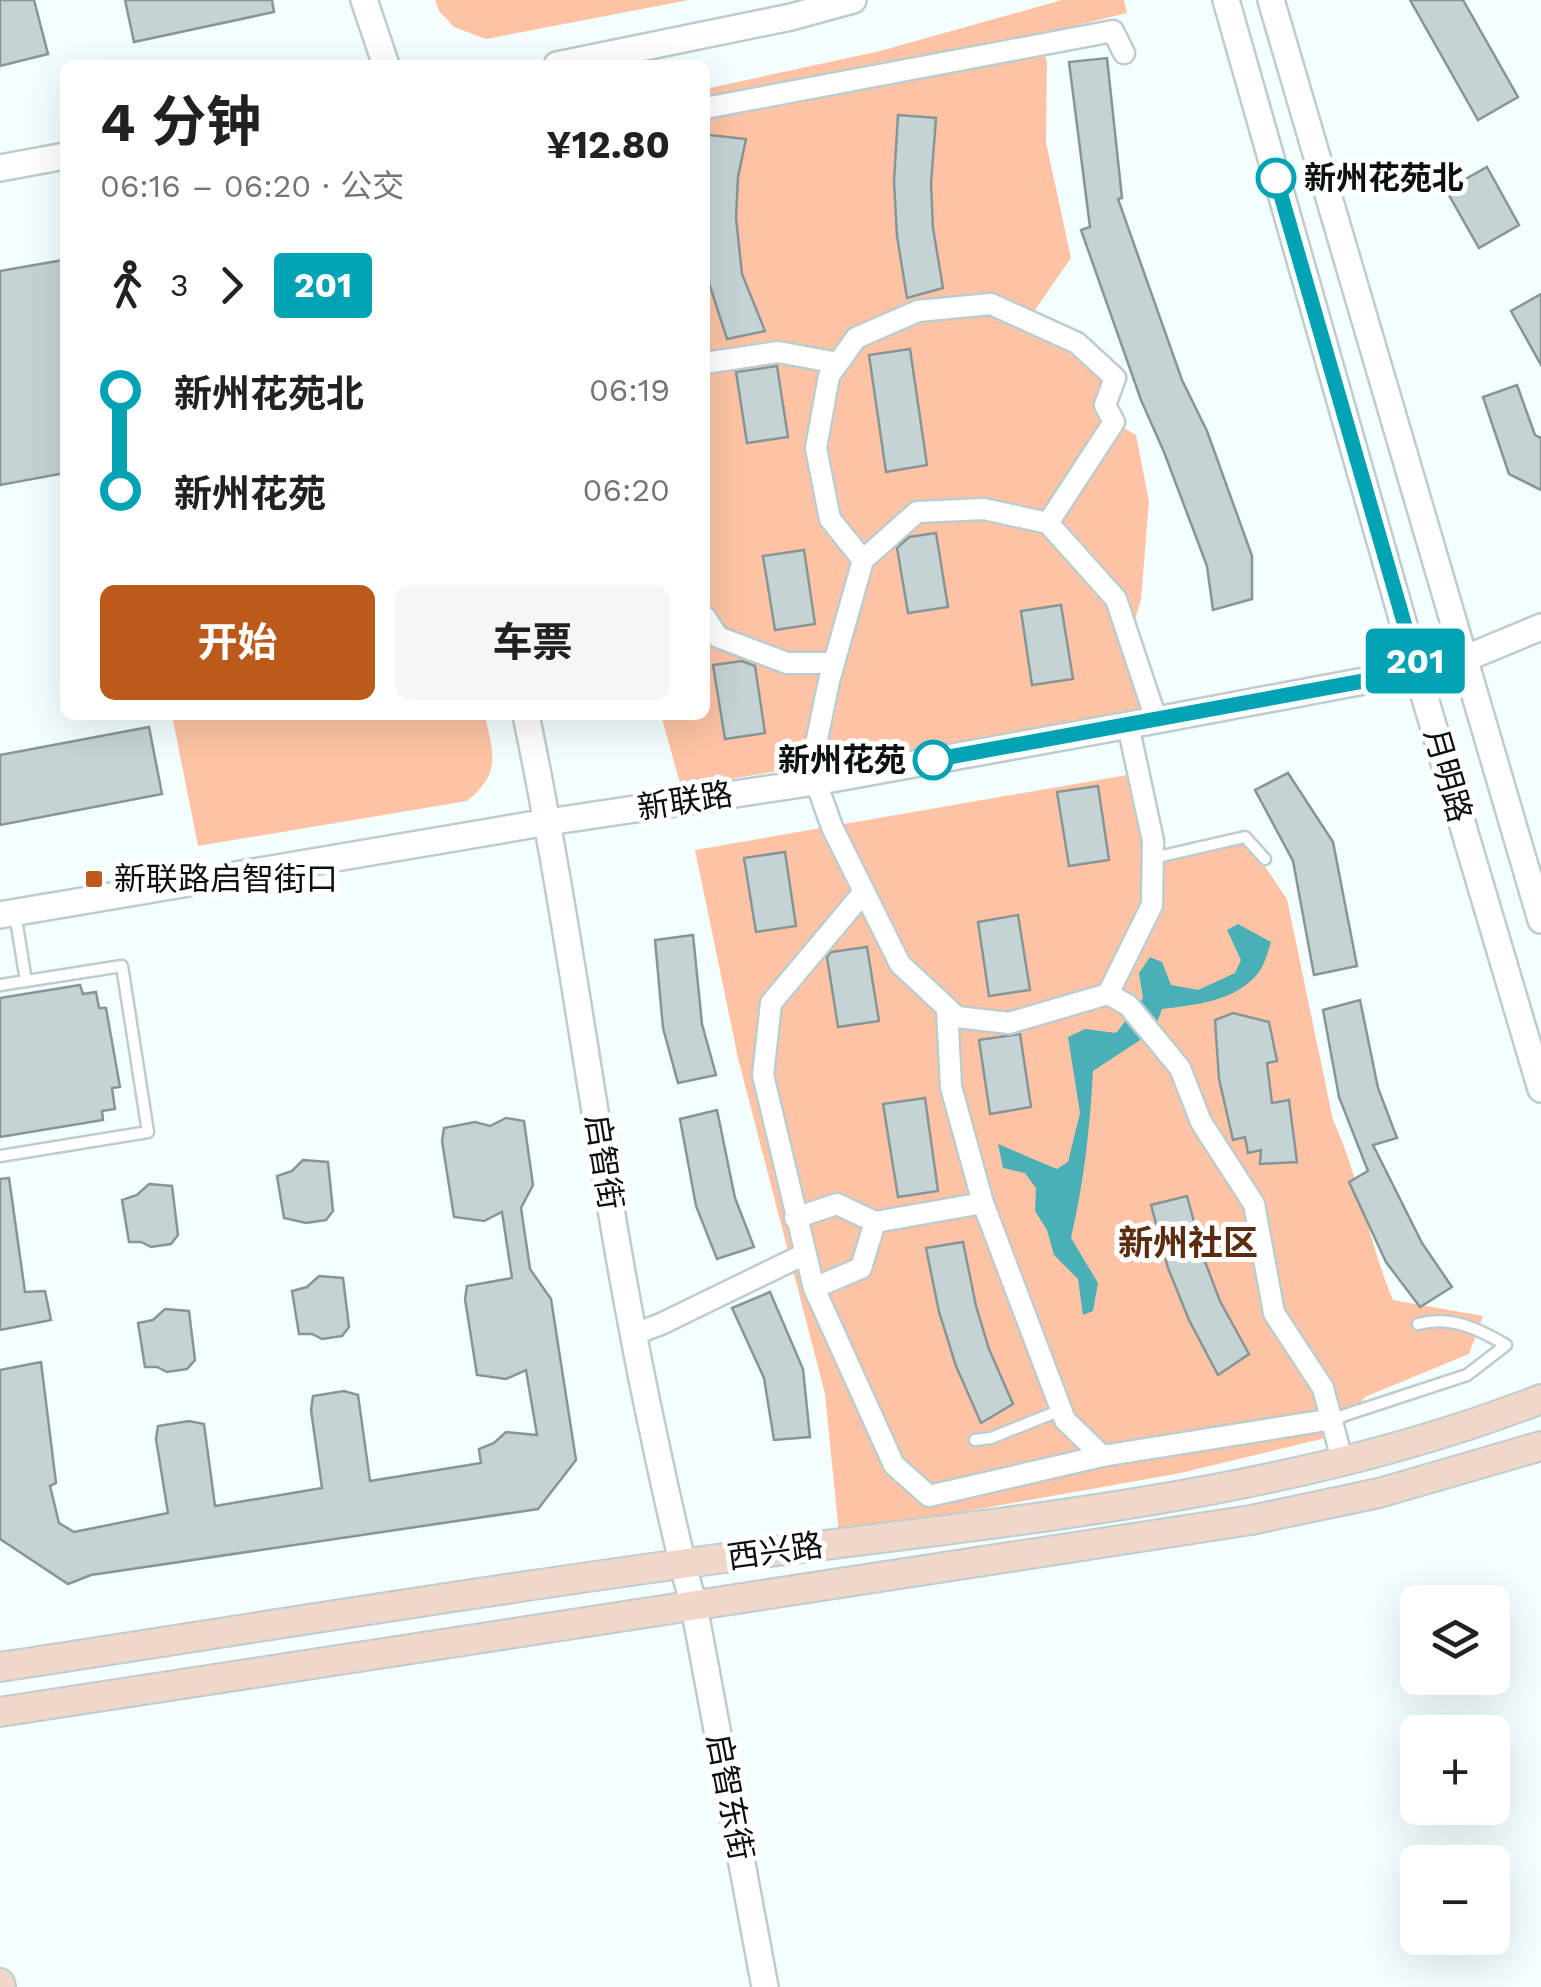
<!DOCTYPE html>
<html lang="zh">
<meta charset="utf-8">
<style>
:root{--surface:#fff;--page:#f6f6f6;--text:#202124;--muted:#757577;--accent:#bb5a1a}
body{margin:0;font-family:"Work Sans","Noto Sans SC",sans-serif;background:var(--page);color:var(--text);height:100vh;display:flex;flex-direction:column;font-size:38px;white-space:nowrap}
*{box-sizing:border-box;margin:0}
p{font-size:32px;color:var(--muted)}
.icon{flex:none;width:55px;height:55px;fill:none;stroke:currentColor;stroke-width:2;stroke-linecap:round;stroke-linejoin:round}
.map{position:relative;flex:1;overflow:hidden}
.drawer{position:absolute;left:60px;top:60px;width:650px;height:660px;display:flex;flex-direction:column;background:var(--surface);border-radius:15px;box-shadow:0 10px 40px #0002}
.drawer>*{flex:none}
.badge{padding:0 20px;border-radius:8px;font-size:35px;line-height:65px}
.controls{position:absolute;left:1400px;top:1585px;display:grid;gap:20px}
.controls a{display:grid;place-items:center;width:110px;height:110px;border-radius:15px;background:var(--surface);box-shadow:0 10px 40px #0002;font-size:50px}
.map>.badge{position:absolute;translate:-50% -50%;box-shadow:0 0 0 5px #fff}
.legs{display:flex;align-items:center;gap:15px;height:110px;padding:0 40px;font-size:32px}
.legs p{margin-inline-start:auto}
.overview{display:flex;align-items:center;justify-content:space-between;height:170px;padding:0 40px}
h1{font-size:55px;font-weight:700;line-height:75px}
.cta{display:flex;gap:20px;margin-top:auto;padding:20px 40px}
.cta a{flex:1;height:115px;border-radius:15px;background:var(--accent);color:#fff;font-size:40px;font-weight:700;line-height:115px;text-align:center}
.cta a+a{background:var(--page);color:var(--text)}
ul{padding:0 40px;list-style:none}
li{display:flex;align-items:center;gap:35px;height:100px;font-size:38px}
li i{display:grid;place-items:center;width:15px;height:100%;margin:0 12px;background:currentColor}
li i::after{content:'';width:25px;height:25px;margin:-12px;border:8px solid;border-radius:50%;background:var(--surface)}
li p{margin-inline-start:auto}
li:first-child i{background:linear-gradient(#0000 50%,currentColor 0)}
li:last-child i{background:linear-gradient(currentColor 50%,#0000 0)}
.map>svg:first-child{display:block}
</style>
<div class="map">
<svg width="1541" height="1987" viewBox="0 0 1541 1987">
<rect width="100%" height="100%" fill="#f2feff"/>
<g fill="#fdc3a4">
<polygon points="435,0 689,0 486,39 454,27 439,11"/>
<polygon points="1062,0 1124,0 1127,13 1037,35 1047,62 1046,142 1071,258 1028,320 1115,378 1114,422 1136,435 1149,501 1141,600 1129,638 1153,710 681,787 661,715 705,715 705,89 880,51"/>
<path d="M172,715h313c8,39 17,58 -18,86l-269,45z"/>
<path d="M1138,773l15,84 92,-20 42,62 46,221c27,58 35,121 60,180l90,16 -14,38 -104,43 -27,38 -157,38 -342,61 -14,-140 -87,-336 -43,-208z"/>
</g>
<path fill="#4ab0b8" d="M1238,924l33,18c-3,9 -6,22 -12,30 -22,29 -64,33 -97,37l-8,22 -61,40c-3,57 -9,111 -22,167l27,45 -5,28 -10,4 -5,-36 -24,-24 -7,-25 -12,-19 1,-23 -11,-15 -22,-5 -5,-24 59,25 11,-7 12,-49 -12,-76 17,-8 31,4 27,-35 -4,-25 11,-16 12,5 9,23 27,5 37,-17 6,-13 -14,-30z"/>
<g fill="#c5d3d5" stroke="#889596" stroke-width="2.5">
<polygon points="0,0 34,0 48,54 0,66"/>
<polygon points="125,0 272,0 274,12 134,42"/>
<polygon points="1410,0 1463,0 1518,97 1478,120"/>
<polygon points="1107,58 1122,198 1118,199 1182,380 1207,431 1252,556 1252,599 1213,610 1207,566 1164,452 1141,400 1081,230 1090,227 1069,62"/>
<polygon points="898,115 936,118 931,184 933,228 943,288 907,298 897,236 894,181"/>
<polygon points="709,135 746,139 738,177 736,218 742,274 765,331 727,339 709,283 705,240 705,161"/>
<polygon points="1487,167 1519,225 1479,248 1446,190"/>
<polygon points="63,260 65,473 0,485 0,271"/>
<polygon points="1541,294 1541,365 1511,311"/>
<polygon points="910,349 927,465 886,472 869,355"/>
<polygon points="777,366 788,437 747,443 736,372"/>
<polygon points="1517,385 1535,435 1541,438 1541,490 1509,474 1483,397"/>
<polygon points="936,533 948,607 908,613 897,548 909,537"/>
<polygon points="804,550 815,624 775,630 763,556"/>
<polygon points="1061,605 1073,679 1032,685 1021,611"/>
<polygon points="742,661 755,666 765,733 725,739 713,665"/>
<polygon points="149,727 162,794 0,825 0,755"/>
<polygon points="1288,773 1333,842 1357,966 1314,975 1293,861 1255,790"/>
<polygon points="1098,786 1109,860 1069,866 1057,792"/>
<polygon points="785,852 796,926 756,932 744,858"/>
<polygon points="1018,915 1030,990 989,996 978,922"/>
<polygon points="693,935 702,1024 716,1075 678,1083 663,1028 655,940"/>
<polygon points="867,947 879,1021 838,1027 827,957 831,952"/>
<polygon points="80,985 83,994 96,992 99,1008 106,1008 120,1087 112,1088 115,1109 102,1111 103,1120 0,1137 0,998"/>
<polygon points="1360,1000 1378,1088 1397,1138 1373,1145 1422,1243 1452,1287 1420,1307 1386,1262 1349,1182 1368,1171 1339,1097 1323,1010"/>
<polygon points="1233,1013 1269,1022 1277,1061 1267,1063 1272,1103 1289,1100 1297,1162 1260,1164 1261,1150 1248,1153 1245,1137 1233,1140 1219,1079 1215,1020"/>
<polygon points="1020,1034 1031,1107 990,1114 979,1040"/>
<polygon points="925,1098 938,1191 898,1197 883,1104"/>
<polygon points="717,1110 735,1198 754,1247 717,1259 696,1206 680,1119"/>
<polygon points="506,1118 524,1121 533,1185 521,1208 530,1269 551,1299 576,1460 538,1509 91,1575 68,1584 0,1539 0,1370 41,1362 56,1483 50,1486 59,1523 74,1532 168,1513 156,1439 158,1426 189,1421 204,1424 215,1506 322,1488 311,1410 313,1396 344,1391 358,1395 370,1481 481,1463 479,1449 494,1443 506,1432 537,1435 526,1370 506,1379 477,1375 465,1299 467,1286 512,1278 502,1212 484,1221 454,1217 442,1141 444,1128 475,1122 490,1126"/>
<polygon points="303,1160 328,1162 333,1211 326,1220 306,1223 284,1218 277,1176 292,1171"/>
<polygon points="9,1178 25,1292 45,1291 51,1320 0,1330 0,1179"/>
<polygon points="149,1184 172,1186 178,1235 171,1244 151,1247 141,1242 129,1242 122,1200 137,1195"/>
<polygon points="1187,1196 1204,1259 1220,1301 1249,1354 1218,1375 1189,1320 1168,1268 1151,1205"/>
<polygon points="963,1242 976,1306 989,1349 1013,1404 981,1423 956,1366 939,1312 926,1248"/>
<polygon points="319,1276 343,1278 349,1327 342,1336 322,1339 312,1334 299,1334 292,1291 307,1287"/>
<polygon points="770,1292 803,1369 810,1437 774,1440 764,1378 732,1308"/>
<polygon points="165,1309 189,1311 195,1360 187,1369 167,1372 157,1367 145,1367 138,1323 153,1320"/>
</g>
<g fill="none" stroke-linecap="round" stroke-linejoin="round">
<g stroke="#becccd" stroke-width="15">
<g id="service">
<polyline points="1153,858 1245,837 1265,859"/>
<polyline points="15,913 26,981"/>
<polyline points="0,985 122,966 148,1132 0,1156"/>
<path d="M1333,1419l134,-44 39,-30c-27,-16 -56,-30 -88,-21"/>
<polyline points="975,1440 991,1438 1061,1410"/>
</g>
</g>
<g stroke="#becccd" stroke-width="25">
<g id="minor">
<polyline points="705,108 1113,31 1124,53"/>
<polyline points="705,363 778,352 838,363"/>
<polyline points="863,560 830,519 816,448 829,376 856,338 918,311 991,304 1077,343 1115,378 1105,405 1114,422 1048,523"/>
<polyline points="705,617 718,637 787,663 833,663"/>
<polyline points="1128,725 1153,841 1152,905 1108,994 1009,1023 957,1017 900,964 832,827 811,768 829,681 863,560 917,512 984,509 1048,523 1116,599 1153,710 1162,719"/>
<polyline points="864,892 771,1003 763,1075 814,1288 894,1465 929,1496 1102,1456"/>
<polyline points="1108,994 1128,1005 1180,1068 1201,1122 1254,1204 1274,1313 1323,1388 1343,1463"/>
<polyline points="947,1008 951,1087 983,1203 1065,1420 1102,1456 1333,1419"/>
<polyline points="795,1218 837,1204 875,1222 983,1203"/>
<polyline points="814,1288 861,1268 875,1222"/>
<polyline points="632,1335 661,1324 805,1254"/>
</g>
</g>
<g stroke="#becccd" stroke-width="30">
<g id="tertiary">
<polyline points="364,0 386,65"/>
<polyline points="1226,0 1417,671 1541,1089"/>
<polyline points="1271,0 1541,920"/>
<polyline points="557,65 791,17 853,0"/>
<polyline points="0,168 65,156"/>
<path d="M526,715c50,239 76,482 128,721 12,57 24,114 40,170l71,381"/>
<polyline points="0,915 548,822 815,782 1162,719 1417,671 1464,659 1541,627"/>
</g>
</g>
<g stroke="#becccd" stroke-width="32">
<g id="secondary">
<path d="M0,1667c249,-38 498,-79 747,-112 266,-35 543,-58 794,-156"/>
<polyline points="0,1712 1251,1520 1379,1493 1541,1446"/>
<polyline points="0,1983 1,1987"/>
</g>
</g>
<use href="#service" stroke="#fff" stroke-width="10"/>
<use href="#minor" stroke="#fff" stroke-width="20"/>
<use href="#tertiary" stroke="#fff" stroke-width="25"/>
<use href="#secondary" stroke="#f0d7ca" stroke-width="28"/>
</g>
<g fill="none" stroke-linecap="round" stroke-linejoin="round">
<g stroke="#fff" stroke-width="22">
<polyline id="line-1" points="933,760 1418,671 1276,178"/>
</g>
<use href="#line-1" stroke="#00a3b4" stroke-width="15"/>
</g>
<g fill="#fff" stroke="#00a3b4" stroke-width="5">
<circle cx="1276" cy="178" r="18"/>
<circle cx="933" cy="760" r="18"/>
</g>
<rect fill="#bb5a1a" stroke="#fff" stroke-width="4" x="84" y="869" width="20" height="20" rx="5"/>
<g text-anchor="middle" stroke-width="10" stroke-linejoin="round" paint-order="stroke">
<g font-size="32" font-weight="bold" fill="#0b1010" stroke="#fff" text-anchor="start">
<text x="1304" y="189">新州花苑北</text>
<text x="906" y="771" text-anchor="end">新州花苑</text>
</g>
<g font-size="32" fill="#0b1010" stroke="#fff">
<text transform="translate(1448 775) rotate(74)" y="11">月明路</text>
<text transform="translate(685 801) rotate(-9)" y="11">新联路</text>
<text transform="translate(604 1162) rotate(81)" y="11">启智街</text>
<text transform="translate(775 1551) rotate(-8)" y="11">西兴路</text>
<text transform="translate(730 1797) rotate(79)" y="11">启智东街</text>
</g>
<g font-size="32" fill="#0b1010" stroke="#fff" text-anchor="start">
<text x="114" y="890">新联路启智街口</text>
</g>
<g font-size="35" font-weight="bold" fill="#5b2c0f" stroke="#fff">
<text x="1188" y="1255">新州社区</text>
</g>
</g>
</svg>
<div class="controls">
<a><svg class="icon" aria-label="layers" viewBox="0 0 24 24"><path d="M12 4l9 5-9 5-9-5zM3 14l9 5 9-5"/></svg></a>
<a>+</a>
<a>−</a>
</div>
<b class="badge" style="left:1415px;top:661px;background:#00a3b4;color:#fff">201</b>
<section class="drawer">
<div class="overview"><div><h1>4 分钟</h1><p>06:16 – 06:20 · 公交</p></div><b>¥12.80</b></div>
<div class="legs"><svg class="icon" aria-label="walk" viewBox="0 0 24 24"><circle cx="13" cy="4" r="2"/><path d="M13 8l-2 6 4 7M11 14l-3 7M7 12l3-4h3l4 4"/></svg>3<svg class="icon" aria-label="forward" viewBox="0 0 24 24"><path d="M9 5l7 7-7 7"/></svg><b class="badge" style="background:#00a3b4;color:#fff">201</b></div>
<ul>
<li><i style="color:#00a3b4"></i><b>新州花苑北</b><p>06:19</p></li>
<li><i style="color:#00a3b4"></i><b>新州花苑</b><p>06:20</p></li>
</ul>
<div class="cta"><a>开始</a><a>车票</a></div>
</section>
</div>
